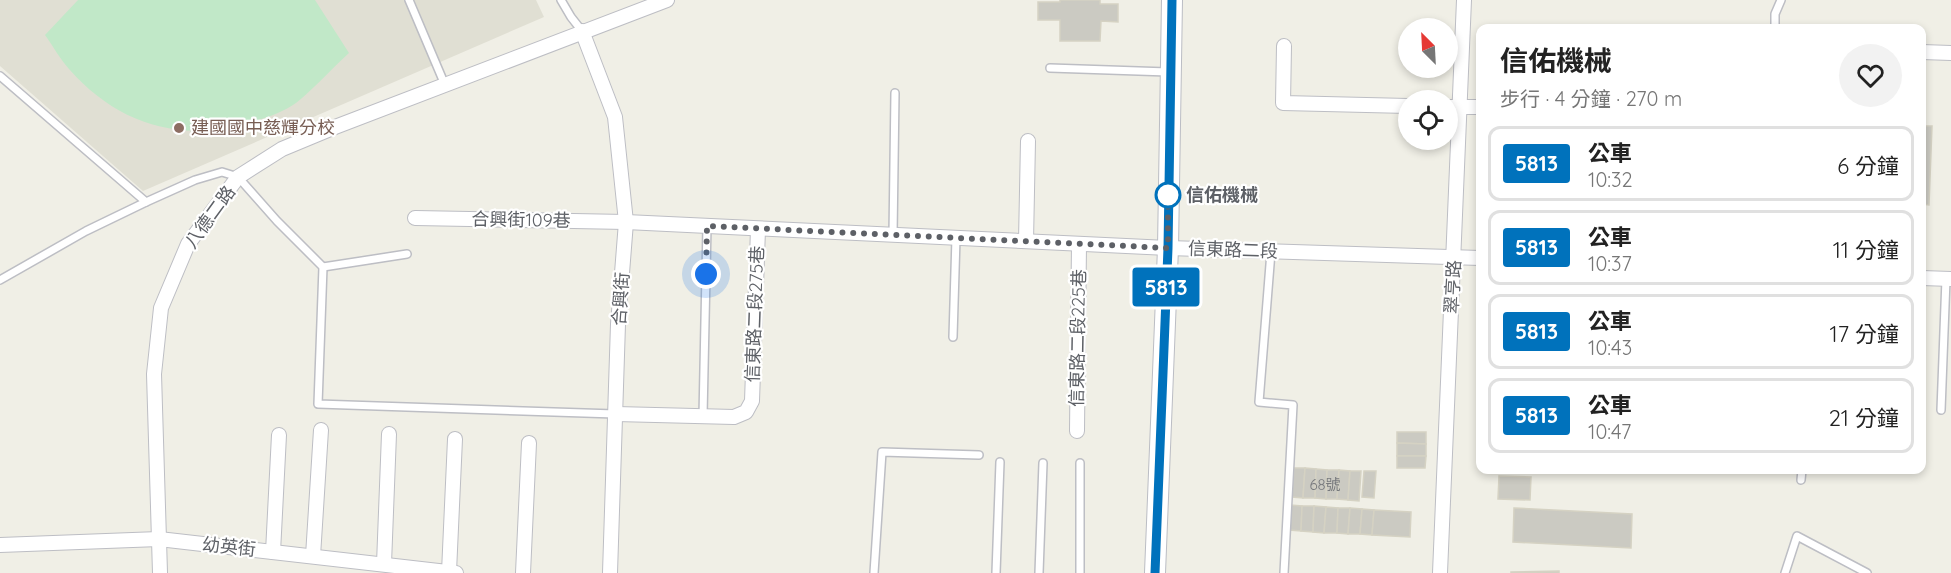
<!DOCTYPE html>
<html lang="zh-TW">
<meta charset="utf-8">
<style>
:root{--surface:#fff;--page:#f2f2f2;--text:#222;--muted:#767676;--line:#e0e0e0}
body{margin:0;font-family:Quicksand,"Noto Sans TC",sans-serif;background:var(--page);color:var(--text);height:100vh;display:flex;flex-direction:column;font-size:22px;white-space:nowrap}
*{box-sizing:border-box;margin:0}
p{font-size:20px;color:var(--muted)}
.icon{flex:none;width:33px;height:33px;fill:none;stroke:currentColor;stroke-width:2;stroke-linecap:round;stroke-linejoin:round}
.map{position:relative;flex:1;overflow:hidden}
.side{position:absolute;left:1476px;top:24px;width:450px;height:450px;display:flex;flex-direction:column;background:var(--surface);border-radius:12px;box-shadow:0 3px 9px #0003}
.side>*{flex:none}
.badge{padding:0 12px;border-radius:4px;font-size:21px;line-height:39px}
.needle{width:39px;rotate:336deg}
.buttons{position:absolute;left:1398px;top:18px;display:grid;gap:12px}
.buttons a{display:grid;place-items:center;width:60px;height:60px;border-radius:50%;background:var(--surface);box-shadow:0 3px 9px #0003;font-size:30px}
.you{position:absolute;width:30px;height:30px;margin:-15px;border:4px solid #fff;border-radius:50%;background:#1a73e8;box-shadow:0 0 0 9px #1a73e833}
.map>.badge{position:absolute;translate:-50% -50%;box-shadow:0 0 0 3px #fff}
.round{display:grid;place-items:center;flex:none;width:63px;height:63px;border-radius:32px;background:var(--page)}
.head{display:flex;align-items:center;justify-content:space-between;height:102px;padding:0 24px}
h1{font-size:28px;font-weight:700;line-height:45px}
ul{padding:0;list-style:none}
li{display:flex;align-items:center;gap:18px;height:75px;margin:0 12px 9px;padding:0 12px;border:3px solid var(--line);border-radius:12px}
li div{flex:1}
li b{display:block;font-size:22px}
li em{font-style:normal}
li .badge{min-width:66px;font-weight:700;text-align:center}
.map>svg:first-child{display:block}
</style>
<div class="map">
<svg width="1951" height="573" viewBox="0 0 1951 573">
<rect width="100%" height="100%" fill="#f0efe6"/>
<polygon fill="#e0dfd3" points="0,0 536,0 544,17 143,191 0,66"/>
<path fill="#c1e8c8" d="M78,0h237l34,53c-18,16 -34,35 -53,50 -15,11 -42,19 -60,23 -66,15 -123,-7 -167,-57 -9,-10 -16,-23 -24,-34z"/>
<g fill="#cbcac2" stroke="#d5d2c3" stroke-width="1.5">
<polygon points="1060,0 1100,0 1100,4 1118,4 1118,22 1101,21 1100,41 1060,41 1060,20 1038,20 1038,2 1060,2"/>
<polygon points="1922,126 1932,126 1929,205 1922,204"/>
<polygon points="1397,432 1426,432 1426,444 1397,443"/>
<polygon points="1397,443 1426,444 1426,456 1397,456"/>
<polygon points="1397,456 1426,456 1425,468 1397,468"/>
<polygon points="1294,468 1305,468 1303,498 1292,497"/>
<polygon points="1305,468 1316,469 1315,498 1303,498"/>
<polygon points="1316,469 1327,470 1326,499 1315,498"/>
<polygon points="1327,470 1339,470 1337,499 1326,499"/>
<polygon points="1339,470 1350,471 1348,500 1337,499"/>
<polygon points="1350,471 1361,471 1359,501 1348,500"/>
<polygon points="1364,471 1376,471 1374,498 1362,497"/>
<polygon points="1499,476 1531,477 1530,500 1498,499"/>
<polygon points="1290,505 1302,506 1301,531 1289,530"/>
<polygon points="1302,506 1314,506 1313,532 1301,531"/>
<polygon points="1314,506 1326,507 1324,533 1313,532"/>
<polygon points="1326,507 1338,508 1337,533 1324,533"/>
<polygon points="1338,508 1350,508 1348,534 1337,533"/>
<polygon points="1350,508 1362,509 1360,534 1348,534"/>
<polygon points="1514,508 1632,514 1631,548 1513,542"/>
<polygon points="1362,509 1374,510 1372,535 1360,534"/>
<polygon points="1374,510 1411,512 1410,537 1372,535"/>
<polygon points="1559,571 1559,573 1511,573 1511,572"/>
</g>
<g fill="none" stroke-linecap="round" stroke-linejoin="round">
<g stroke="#bdbec4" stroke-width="10">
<g id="lane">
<polyline points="409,0 445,85"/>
<polyline points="561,0 571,17 582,31"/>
<polyline points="1775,28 1775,14 1781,0"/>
<polyline points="1050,68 1168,72"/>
<polyline points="0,76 146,202"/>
<polyline points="893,235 895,93"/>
<polyline points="1271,252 1259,402 1293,405 1284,573"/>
<polyline points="323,267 407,254"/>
<polyline points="0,280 86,231 146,202 195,180 222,172 238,177 277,221 323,267 318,404 615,414"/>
<polyline points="953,337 956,238"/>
<polyline points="1941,410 1946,279"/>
<polyline points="703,416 707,226"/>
<polyline points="1801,480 1802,470"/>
<polyline points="874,573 882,452 979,455"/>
<polyline points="996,573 1000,462"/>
<polyline points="1039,573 1043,463"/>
<polyline points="1080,573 1080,463"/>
<polyline points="1785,573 1797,536 1867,573"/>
</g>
</g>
<g stroke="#bdbec4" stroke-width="16">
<g id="street">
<polyline points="582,31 615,117 626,222 618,324 610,573"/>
<polyline points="1284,46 1283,103 1408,106"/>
<polyline points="1922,52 1951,53"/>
<polyline points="1448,107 1480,107"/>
<polyline points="415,218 626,222 1168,248 1480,258"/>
<polyline points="1026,241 1028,141"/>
<polyline points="1922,278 1951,279"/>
<polyline points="616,414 734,417 746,412 752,401 758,229"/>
<polyline points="1077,431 1079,244"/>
<polyline points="0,545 159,539 456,573"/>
<polyline points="273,552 279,435"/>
<polyline points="313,556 321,430"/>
<polyline points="384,564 389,434"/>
<polyline points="449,572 455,439"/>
<polyline points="160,573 154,374 161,308 188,244 238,177 282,149 335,127 667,0"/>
<polyline points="523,573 529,443"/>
<polyline points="1440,573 1464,0"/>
</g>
</g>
<g stroke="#bbbdc4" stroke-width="22">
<polyline id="secondary" points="1155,573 1168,248 1172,0"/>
</g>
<use href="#lane" stroke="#fff" stroke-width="7"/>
<use href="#street" stroke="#fff" stroke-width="14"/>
<use href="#secondary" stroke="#fff" stroke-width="20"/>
</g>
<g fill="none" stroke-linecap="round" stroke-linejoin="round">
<g stroke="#fff" stroke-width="14">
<polyline id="line" points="1155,573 1168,248 1172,0"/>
</g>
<use href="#line" stroke="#0072bc" stroke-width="9"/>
<polyline stroke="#5d6066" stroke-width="6" stroke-dasharray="0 10.8" points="706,274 707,226 1168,248 1168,195"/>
</g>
<circle fill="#8d6e63" stroke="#fff" stroke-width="2" cx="179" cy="128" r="6"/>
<circle fill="#fff" stroke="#0072bc" stroke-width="3" cx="1168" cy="195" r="12"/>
<g text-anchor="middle" stroke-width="4.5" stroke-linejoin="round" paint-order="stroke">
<g font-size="15" fill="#787a7d">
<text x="1325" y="490">68號</text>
</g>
<g font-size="18" fill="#785e54" stroke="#fff" text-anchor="start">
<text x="191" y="134">建國國中慈輝分校</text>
</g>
<g font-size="18" font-weight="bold" fill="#5d6066" stroke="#fff" text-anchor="start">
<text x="1186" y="201">信佑機械</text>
</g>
<g font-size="18" fill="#5d6066" stroke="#fff">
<text transform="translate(210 217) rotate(-54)" y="6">八德二路</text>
<text transform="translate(521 220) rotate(1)" y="6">合興街109巷</text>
<text transform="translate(1233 250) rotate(2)" y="6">信東路二段</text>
<text transform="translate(1453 287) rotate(-87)" y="6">翠亨路</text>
<text transform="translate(621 299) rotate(-86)" y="6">合興街</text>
<text transform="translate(755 314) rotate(-88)" y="6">信東路二段275巷</text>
<text transform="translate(1078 338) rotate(-89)" y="6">信東路二段225巷</text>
<text transform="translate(229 547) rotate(6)" y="6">幼英街</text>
</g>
</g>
</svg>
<div class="buttons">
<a><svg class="needle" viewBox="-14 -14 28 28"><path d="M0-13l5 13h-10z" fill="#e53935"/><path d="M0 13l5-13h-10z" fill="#767676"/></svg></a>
<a><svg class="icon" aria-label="locate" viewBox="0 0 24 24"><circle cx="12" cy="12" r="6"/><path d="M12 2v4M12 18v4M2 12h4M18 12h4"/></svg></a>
</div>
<div class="you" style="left:706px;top:274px"></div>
<b class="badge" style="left:1166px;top:287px;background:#0072bc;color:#fff">5813</b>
<section class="side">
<div class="head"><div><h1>信佑機械</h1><p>步行 · 4 分鐘 · 270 m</p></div><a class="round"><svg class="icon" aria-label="heart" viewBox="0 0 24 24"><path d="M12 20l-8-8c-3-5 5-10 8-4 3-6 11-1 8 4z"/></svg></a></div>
<ul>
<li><span class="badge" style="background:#0072bc;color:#fff">5813</span><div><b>公車</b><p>10:32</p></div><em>6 分鐘</em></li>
<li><span class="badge" style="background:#0072bc;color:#fff">5813</span><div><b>公車</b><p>10:37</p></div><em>11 分鐘</em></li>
<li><span class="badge" style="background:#0072bc;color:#fff">5813</span><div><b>公車</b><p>10:43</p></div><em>17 分鐘</em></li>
<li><span class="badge" style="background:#0072bc;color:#fff">5813</span><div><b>公車</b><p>10:47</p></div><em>21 分鐘</em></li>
</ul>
</section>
</div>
